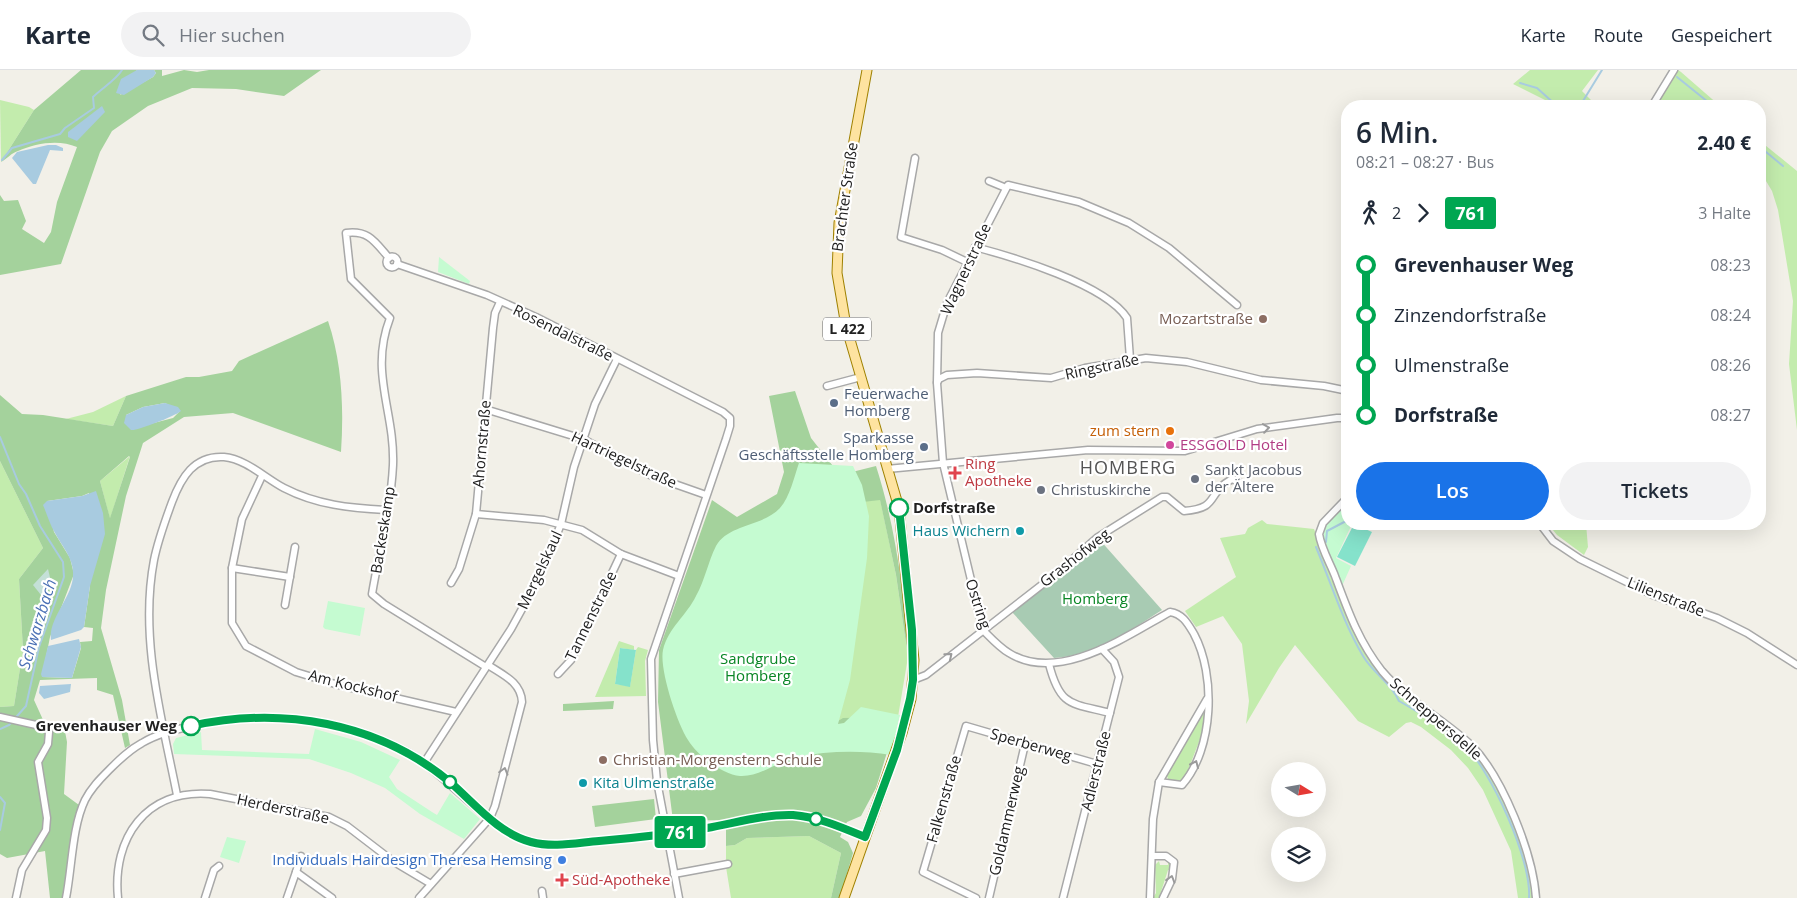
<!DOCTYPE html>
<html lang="de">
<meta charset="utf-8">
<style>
:root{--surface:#fff;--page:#f2f2f3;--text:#1f2937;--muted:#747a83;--line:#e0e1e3;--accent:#1a73e8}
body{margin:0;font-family:"Open Sans",sans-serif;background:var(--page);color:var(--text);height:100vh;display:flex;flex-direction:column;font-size:19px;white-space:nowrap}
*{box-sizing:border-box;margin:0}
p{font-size:16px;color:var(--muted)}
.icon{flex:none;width:28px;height:28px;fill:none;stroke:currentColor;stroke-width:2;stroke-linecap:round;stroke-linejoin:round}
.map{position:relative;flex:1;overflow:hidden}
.side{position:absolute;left:1341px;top:30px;width:425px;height:430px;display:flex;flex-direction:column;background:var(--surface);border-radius:20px;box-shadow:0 5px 20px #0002}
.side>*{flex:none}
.badge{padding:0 10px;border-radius:4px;font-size:18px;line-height:32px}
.needle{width:32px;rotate:101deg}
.buttons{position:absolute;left:1271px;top:692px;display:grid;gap:10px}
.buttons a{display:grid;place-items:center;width:55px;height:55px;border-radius:50%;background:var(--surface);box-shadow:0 5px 20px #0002;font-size:25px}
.map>.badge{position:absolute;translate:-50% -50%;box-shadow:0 0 0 2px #fff}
.legs{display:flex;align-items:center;gap:8px;height:55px;padding:0 15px;font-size:16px}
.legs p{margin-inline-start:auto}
.overview{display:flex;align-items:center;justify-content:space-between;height:85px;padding:0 15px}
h1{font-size:28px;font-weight:600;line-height:38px}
.cta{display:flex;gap:10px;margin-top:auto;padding:10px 15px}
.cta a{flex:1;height:58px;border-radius:30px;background:var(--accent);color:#fff;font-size:20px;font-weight:600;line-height:58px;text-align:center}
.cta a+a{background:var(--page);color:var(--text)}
ul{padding:0 15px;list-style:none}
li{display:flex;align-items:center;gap:18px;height:50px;font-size:19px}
li i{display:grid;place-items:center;width:8px;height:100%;margin:0 6px;background:currentColor}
li i::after{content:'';width:12px;height:12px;margin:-6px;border:4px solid;border-radius:50%;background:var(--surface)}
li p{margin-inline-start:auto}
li:first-child i{background:linear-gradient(#0000 50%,currentColor 0)}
li:last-child i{background:linear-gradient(currentColor 50%,#0000 0)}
header{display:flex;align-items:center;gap:30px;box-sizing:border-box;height:70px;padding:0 25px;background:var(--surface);border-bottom:1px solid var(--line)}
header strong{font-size:24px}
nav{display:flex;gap:28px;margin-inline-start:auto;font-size:18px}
.search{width:350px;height:45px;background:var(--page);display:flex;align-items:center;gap:12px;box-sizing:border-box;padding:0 18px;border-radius:28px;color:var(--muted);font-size:19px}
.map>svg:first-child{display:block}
</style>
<header>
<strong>Karte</strong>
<div class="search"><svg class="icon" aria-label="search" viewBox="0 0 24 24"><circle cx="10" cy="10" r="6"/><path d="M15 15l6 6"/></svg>Hier suchen</div>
<nav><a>Karte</a><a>Route</a><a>Gespeichert</a></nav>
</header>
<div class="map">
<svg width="1797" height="828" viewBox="0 0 1797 828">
<rect width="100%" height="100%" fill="#f2f0e8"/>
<g fill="#c3ecad">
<polygon points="1530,0 1598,0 1582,21 1597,36 1548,36 1545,30 1513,14"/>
<polygon points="1678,0 1681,2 1720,36 1655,36"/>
<polygon points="0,30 29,37 34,40 1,92"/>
<polygon points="1760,71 1797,101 1797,360 1789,294 1793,231 1778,140 1772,121 1760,101"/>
<polygon points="126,326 113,356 66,349 93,342"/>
<polygon points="130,386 110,449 100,411"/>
<polygon points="0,391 43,478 19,509 23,580 14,636 0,637"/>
<polygon points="880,429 896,505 908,587 898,647 823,660 853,433"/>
<polygon points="1262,450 1267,454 1314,459 1346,540 1378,597 1476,684 1495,711 1522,770 1535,828 1518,828 1511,781 1483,720 1468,698 1451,680 1421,657 1411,652 1406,653 1389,667 1358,651 1295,575 1279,598 1246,654 1249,631 1242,574 1223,546 1196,557 1185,541 1236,507 1220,468 1245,464 1248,458"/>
<polygon points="1548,454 1586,454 1588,477 1584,485 1557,465"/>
<polygon points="619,571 634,576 634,580 620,578 615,614 630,616 636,580 638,577 648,580 645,591 646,626 595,627"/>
<polygon points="1206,636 1202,664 1185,708 1183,712 1169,711 1166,704"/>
<polygon points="809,766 841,783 831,828 731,828 726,797 726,776 735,775 747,768"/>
<polygon points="1168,790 1171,794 1170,800 1168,800 1159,828 1153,828 1156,823 1155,795 1159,791 1160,795 1168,795"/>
</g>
<g fill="#a4d29c" fill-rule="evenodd">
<path d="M81,0h56l-17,25 33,-18 3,-4 -2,-3h8v6l22,-6 13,2 12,-2h112l-37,26 -48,-7 -44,-1 -44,18 -36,25 -12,21 -39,112 -61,11v-80l4,6 14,-1 8,21 -4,8 22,14 7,-11 6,-30 20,-55c-18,-8 -41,-4 -59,4 -7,2 -11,8 -17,11l33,-52z"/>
<path d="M328,251c14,41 16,87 13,131l-108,-39 -49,4 -41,26 -17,53 -20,94 -5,38 21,72 8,45 -5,3 -12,-53 -16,-5v-12l-57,2 -6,20 10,22 20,4 3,16 -3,52 15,11 -16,93h-13l-5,-47 -38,7 -7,-4v-147l14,-1 9,-56 -4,-71 24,-31 -43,-87v-66l22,19 21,1 70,11 13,-30 60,-19h13l33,-6 7,-10zM165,333l15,8 -7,7 -27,7 -20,-10 17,-8zM129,386l1,1 -20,61 -10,-37zM89,423l1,93 -6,41 9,1 -1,13 -12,1 1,6 -9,30 -30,-1 8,-40 24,-63 -4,-16 -16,-26 -7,-31 35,-5z"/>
<path d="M795,321l16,47 29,37 36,-9c20,63 28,125 32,191l-12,-82 -16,-75 -26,3 -31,227 20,-12 55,-1 -22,71 -15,28 -14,6 -7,15 8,5 5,11 -13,45h-9l10,-45 -32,-17 -62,2 -12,7 -9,1v-26l-53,1 -15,-119 1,-52 53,-150 25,17 40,-23 7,-22 -15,-76z"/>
<polygon points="614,631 613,639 563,641 563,634"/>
<polygon points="654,729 656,749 595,757 592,736"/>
</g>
<polygon fill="#c4e0d7" points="48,499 52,516 41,525 33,515"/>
<path fill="#a8cbb3" d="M1099,469l63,71c-31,20 -69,46 -108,48l-42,-46z"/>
<g fill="#c5fbd1">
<polygon points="439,187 470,211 469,214 438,202"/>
<path d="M799,393l54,3 9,19 7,31 -2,42 -17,122 -12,44 6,-1 17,-16 39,8 -9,40c-31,-5 -64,-4 -94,2 -19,4 -37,20 -57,19 -19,-2 -43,-21 -52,-36 -11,-17 -29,-71 -25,-90 5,-22 24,-35 33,-54 9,-16 12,-34 20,-50 12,-22 46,-19 64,-38 10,-11 14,-31 19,-45z"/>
<polygon points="1345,435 1347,438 1348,454 1352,454 1336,488 1351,496 1342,516 1324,469 1324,458"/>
<polygon points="328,531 365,538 360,566 325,559 323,557"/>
<polygon points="315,659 361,672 400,690 389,707 397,719 432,742 437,745 450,723 480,749 464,769 420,744 385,718 351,703 309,689 174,684 173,674 176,668 201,662 202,680 309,684"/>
<polygon points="227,767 246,771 239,793 220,787"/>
</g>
<g fill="#85e2cb">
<polygon points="1354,454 1372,462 1355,496 1337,487"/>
<polygon points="620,578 636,580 630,617 615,614"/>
</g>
<g fill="#a8cbe0">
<polygon points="154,0 156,3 153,7 124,25 116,23 121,9 137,0"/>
<polygon points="102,36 105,42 77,71 68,67 68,62"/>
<polygon points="48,75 56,75 63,78 63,81 50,80 36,114 33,114 12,88 17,82"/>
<path d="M165,333l13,4 3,4c-6,5 -44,20 -50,19l-7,-7 2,-8 17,-8z"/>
<path d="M96,421l7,22 2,21 -15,52 -6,41 -3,3 -30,10c-3,-22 22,-43 22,-65 1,-16 -11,-29 -18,-42 -5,-8 -8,-19 -12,-28l4,-4 35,-5z"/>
<polygon points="79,569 81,577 72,608 42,607 41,604 48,576"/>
<polygon points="71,614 70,622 44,629 39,623 40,616"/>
</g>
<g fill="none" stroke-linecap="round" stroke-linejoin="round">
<g stroke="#a8cbe0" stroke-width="2">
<polyline points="1677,7 1713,36"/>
<polyline points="1520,13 1537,18 1557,36"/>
<polyline points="1583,31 1602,0"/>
<polyline points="1760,77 1783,96"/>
<path d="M2,90l10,-12 48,-14 5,-6 29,-20 -1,-11c9,-9 23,-17 29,-27"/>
<polyline points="0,367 19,414 26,424 40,456 63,492 64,507 39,577 26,636 9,655 0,659"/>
<polyline points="1326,472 1327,461 1348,450"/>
<path d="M1316,477c15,36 27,75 47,109 10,17 29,28 36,45 18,10 49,30 64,43 28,25 69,117 66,154"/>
<polyline points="0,727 5,733 0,760"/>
</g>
<g stroke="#a8a8a8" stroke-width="9">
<g id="minor">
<polyline points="1652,36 1674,0"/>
<polyline points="915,88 901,167 942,180 967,192"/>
<polyline points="989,111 1006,118"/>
<path d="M975,177c38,10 130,37 152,71l3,41"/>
<circle cx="392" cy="192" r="5.5"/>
<path d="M389,188c-14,-16 -20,-28 -43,-25l5,46 39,39c-21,55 5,93 3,147 -2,43 -14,87 -21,129l12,10 102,63"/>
<polyline points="397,194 487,225 536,247 723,342 730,348 730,356 726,369 651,589 653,670 657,711 679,828"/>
<polyline points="937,312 938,263 947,233 1008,115 1079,132 1129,153 1169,178 1237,235"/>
<polyline points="827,316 861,307"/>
<polyline points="485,339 583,369 652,406 706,425"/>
<polyline points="887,399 1088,380 1185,381 1257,359 1337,348 1348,348"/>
<polyline points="262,406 242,449 232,498 232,553 246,576 296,602 335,614 456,642"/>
<path d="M1348,427l-25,26 -4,11c2,14 11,29 16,42 13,35 24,66 47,95 26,31 62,48 90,75 31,32 61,108 64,152"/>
<polyline points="476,444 544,450 582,460 621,484 679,506"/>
<polyline points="1540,454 1553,471 1580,489 1653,525 1717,548 1747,563 1797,595"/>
<polyline points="232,498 290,507"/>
<polyline points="451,513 459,499 476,444 493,258 495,243 500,232"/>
<polyline points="285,535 295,477"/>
<path d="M1049,594c11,43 22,39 61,49"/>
<polyline points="558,604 571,590 621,484"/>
<path d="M913,610l13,-5 131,-102 41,-36 64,-40h5l17,14c37,-3 21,-17 48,-32l7,3"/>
<polyline points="0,647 45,657 49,662 48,674 38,692 47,748 46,760 22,800 16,828"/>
<polyline points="424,693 511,559 539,508 561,454 574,397 595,334 617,289"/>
<path d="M1159,712l23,3c32,-36 34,-110 12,-151 -6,-10 -11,-20 -24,-22 -44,24 -111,72 -161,41 -10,-6 -18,-15 -26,-23l-40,-167 -6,-80 2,-4 8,-4 30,-2 74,5 34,-10 61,-10 41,4 74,18 63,6 24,5"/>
<path d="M177,725c-15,-76 -38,-157 -23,-235 4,-20 11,-39 18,-58 9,-24 22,-47 52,-45 22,2 41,21 60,31 33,17 66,20 102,22"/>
<polyline points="1152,786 1166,786 1174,792 1172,809 1163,828"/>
<polyline points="296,802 301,786"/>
<polyline points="674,804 728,794"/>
<polyline points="542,821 543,828"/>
<path d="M66,828c6,-30 6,-71 19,-98 6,-12 15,-21 24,-30 10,-10 20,-20 33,-27 15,-9 32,-13 49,-17 73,-16 151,-10 218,27 42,24 85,85 132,91 16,2 32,-1 47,-2 37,-3 73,-6 110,-13 30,-5 63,-14 94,-14 26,1 49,12 73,22"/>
<path d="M118,828c-6,-60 28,-109 92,-104l119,23 18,9 47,36 37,22"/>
<polyline points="205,828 214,800 219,796"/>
<polyline points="287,828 296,802 332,828"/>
<path d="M419,828l71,-80 5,-12 27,-104c-1,-20 -19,-27 -34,-37"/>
<polyline points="976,828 923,802 966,656 1097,694"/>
<polyline points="989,828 1025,674"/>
<polyline points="1063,828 1119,607 1114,592 1102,579"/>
<polyline points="1150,828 1153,749 1159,712 1207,629"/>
</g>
</g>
<g stroke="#9f8100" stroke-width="11">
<polyline id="major" points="844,828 902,663 911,629 914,590 899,438 846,256 837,203 839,153 867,0"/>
</g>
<use href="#minor" stroke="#fff" stroke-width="6"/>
<use href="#major" stroke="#fee3a0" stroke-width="9"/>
</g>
<defs><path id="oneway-chevron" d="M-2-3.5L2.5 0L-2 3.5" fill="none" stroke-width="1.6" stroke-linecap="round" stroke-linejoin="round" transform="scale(1.25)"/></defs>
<g stroke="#9b9b9b">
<use href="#oneway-chevron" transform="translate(1266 358) rotate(-8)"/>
<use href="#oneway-chevron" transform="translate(949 586) rotate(-39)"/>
<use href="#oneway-chevron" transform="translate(1195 694) rotate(-66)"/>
<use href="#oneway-chevron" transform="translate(504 701) rotate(-74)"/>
<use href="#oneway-chevron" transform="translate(1171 809) rotate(-73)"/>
</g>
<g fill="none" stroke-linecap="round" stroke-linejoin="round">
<g stroke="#fff" stroke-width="11">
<path id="line-1" d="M191,656c90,-20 186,-4 259,56 24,21 49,52 81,60 22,6 45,1 68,-1 36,-3 72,-7 108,-13 28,-5 58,-14 86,-13 25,2 48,12 72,22l32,-87 13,-51 3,-19 -1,-50 -13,-122"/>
</g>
<use href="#line-1" stroke="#00a651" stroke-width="8"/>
</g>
<g fill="#8d6e63" stroke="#fff" stroke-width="2">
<circle cx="1263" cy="249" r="5"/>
<circle cx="603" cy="690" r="5"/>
</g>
<g fill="#5c6f8a" stroke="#fff" stroke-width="2">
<circle cx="834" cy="333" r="5"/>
<circle cx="924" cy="377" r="5"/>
</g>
<circle fill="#e8710a" stroke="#fff" stroke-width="2" cx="1170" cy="361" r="5"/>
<circle fill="#d1479c" stroke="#fff" stroke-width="2" cx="1170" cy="375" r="5"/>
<g fill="#e0444e" stroke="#fff" stroke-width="2">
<path d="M952.5 395.5h5v5h5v5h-5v5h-5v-5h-5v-5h5z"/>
<path d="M559.5 802.5h5v5h5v5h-5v5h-5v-5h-5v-5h5z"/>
</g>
<g fill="#6b7280" stroke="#fff" stroke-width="2">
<circle cx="1195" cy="409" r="5"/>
<circle cx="1041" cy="420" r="5"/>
</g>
<g fill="#fff" stroke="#00a651" stroke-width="2.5">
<circle cx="899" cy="438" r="9"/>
<circle cx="191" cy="656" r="9"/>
<circle cx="450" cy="712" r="6"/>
<circle cx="816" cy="749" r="6"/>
</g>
<g fill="#0f9aa8" stroke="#fff" stroke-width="2">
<circle cx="1020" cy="461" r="5"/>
<circle cx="583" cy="713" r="5"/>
</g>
<circle fill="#3f7fe0" stroke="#fff" stroke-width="2" cx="562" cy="790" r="5"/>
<g text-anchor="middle" stroke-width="4.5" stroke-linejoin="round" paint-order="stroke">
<rect fill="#fff" stroke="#646464" stroke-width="1" x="823" y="247.5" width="48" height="23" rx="4"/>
<g font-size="14" font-weight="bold" fill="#212121">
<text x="847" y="264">L 422</text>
</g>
<g font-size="15" fill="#212121" stroke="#fff">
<text transform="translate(845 127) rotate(-82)" y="5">Brachter Straße</text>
<text transform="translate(966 199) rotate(-65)" y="5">Wagnerstraße</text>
<text transform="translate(563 263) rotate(26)" y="5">Rosendalstraße</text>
<text transform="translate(1102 297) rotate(-12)" y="5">Ringstraße</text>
<text transform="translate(482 374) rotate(-85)" y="5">Ahornstraße</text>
<text transform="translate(624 390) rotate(25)" y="5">Hartriegelstraße</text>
<text transform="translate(383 460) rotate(-81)" y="5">Backeskamp</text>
<text transform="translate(1075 488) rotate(-38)" y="5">Grashofweg</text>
<text transform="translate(540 500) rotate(-65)" y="5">Mergelskaul</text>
<text transform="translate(1666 527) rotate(22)" y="5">Lilienstraße</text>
<text transform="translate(978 534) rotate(72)" y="5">Ostring</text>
<text transform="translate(591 546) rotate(-64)" y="5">Tannenstraße</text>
<text transform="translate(353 616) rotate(14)" y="5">Am Kockshof</text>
<text transform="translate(1436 649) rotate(41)" y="5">Schneppersdelle</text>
<text transform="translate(1031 675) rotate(16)" y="5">Sperberweg</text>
<text transform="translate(1096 701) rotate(-76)" y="5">Adlerstraße</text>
<text transform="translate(944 729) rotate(-74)" y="5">Falkenstraße</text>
<text transform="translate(283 739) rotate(12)" y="5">Herderstraße</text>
<text transform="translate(1007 751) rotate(-77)" y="5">Goldammerweg</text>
</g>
<g font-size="15" fill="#785e54" stroke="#fff" text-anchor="end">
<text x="1253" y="254">Mozartstraße</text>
<text x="613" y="695" text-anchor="start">Christian-Morgenstern-Schule</text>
</g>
<g font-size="15" fill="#4e5e75" stroke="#fff" text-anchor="start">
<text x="844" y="329">Feuerwache<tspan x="844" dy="17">Homberg</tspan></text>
<text x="914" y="373" text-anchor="end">Sparkasse<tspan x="914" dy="17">Geschäftsstelle Homberg</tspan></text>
</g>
<g font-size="15" fill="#c56008" stroke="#fff" text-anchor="end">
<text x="1160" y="366">zum stern</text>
</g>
<g font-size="15" fill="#b23c85" stroke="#fff" text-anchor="start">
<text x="1180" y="380">ESSGOLD Hotel</text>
</g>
<g font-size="15" fill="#be3a42" stroke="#fff" text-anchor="start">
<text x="965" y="399">Ring<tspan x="965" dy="17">Apotheke</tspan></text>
<text x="572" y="815">Süd-Apotheke</text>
</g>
<g font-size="15" fill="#5b616d" stroke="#fff" text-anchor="start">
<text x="1205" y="405">Sankt Jacobus<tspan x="1205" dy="17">der Ältere</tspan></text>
<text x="1051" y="425">Christuskirche</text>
</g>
<g font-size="15" font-weight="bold" fill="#212121" stroke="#fff" text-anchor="start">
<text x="913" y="443">Dorfstraße</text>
<text x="177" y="661" text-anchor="end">Grevenhauser Weg</text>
</g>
<g font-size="15" fill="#0d838f" stroke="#fff" text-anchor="end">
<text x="1010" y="466">Haus Wichern</text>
<text x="593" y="718" text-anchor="start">Kita Ulmenstraße</text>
</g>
<g font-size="15" fill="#098625" stroke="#fff">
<text x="1095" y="534">Homberg</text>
<text x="758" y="594">Sandgrube<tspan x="758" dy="17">Homberg</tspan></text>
</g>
<g font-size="15" fill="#366cbe" stroke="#fff" text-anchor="end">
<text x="552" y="795">Individuals Hairdesign Theresa Hemsing</text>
</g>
<g font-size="16" font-style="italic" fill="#4a70b5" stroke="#fff">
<text transform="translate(37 554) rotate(-73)" y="6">Schwarzbach</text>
</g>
<g font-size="18" letter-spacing="1" fill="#545454" stroke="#fff">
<text x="1128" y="404">HOMBERG</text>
</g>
</g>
</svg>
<div class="buttons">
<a><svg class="needle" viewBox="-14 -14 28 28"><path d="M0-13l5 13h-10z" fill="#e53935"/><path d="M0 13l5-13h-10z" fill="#747a83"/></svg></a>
<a><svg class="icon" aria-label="layers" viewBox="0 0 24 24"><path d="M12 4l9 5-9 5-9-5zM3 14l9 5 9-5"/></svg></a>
</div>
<b class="badge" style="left:680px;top:762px;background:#00a651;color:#fff">761</b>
<section class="side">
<div class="overview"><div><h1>6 Min.</h1><p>08:21 – 08:27 · Bus</p></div><b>2.40 €</b></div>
<div class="legs"><svg class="icon" aria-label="walk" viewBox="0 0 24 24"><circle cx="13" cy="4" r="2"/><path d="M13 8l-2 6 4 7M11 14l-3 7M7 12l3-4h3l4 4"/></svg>2<svg class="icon" aria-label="forward" viewBox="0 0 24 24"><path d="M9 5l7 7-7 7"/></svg><b class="badge" style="background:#00a651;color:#fff">761</b><p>3 Halte</p></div>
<ul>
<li><i style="color:#00a651"></i><b>Grevenhauser Weg</b><p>08:23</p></li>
<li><i style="color:#00a651"></i><span>Zinzendorfstraße</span><p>08:24</p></li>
<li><i style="color:#00a651"></i><span>Ulmenstraße</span><p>08:26</p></li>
<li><i style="color:#00a651"></i><b>Dorfstraße</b><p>08:27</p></li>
</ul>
<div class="cta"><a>Los</a><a>Tickets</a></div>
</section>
</div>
